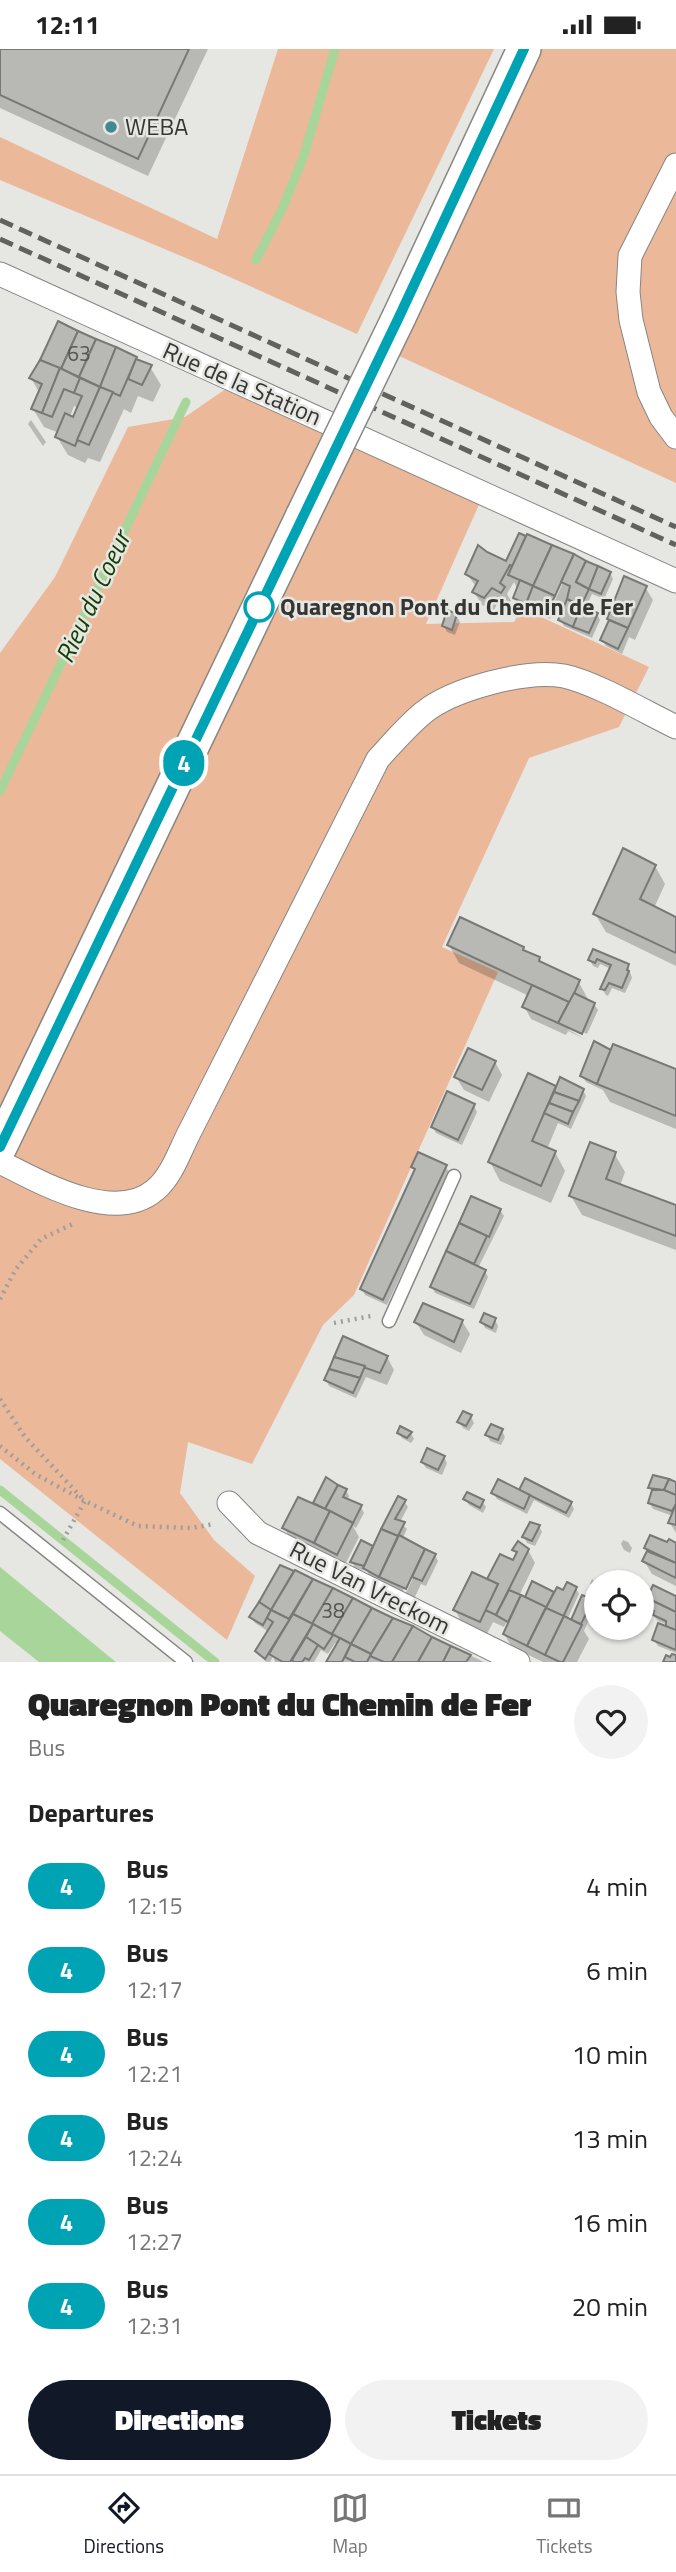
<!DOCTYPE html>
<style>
:root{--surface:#fff;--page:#f2f2f2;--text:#222;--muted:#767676;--line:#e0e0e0;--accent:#111827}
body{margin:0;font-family:"Titillium Web",sans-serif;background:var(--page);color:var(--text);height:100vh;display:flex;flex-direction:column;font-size:26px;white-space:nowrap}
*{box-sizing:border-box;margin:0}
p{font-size:23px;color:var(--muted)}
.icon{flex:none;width:38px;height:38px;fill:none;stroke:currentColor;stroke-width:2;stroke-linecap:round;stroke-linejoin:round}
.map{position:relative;height:1613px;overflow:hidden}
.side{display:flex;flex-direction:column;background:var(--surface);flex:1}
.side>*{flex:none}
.badge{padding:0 14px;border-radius:23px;font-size:24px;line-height:46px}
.buttons{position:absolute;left:584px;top:1521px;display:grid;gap:14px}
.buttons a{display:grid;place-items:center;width:70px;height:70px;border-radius:50%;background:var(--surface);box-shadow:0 2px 5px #0004;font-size:35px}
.map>.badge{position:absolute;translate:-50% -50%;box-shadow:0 0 0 4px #fff}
h2{padding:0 28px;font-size:26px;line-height:63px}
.round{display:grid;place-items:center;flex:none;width:74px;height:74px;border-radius:37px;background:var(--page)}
.head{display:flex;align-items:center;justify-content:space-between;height:119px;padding:0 28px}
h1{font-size:33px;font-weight:800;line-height:52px}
.primary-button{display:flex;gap:14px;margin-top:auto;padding:14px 28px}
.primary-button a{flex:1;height:80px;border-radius:42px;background:var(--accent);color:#fff;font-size:28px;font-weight:800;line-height:80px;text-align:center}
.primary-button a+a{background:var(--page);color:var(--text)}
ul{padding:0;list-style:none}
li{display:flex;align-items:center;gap:21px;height:84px;padding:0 28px}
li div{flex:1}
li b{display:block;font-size:26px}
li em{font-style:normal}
li .badge{min-width:77px;font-weight:700;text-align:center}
.status{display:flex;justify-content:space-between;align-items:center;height:49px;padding:0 35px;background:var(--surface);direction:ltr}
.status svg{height:19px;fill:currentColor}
.tab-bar{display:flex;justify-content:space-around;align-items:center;height:98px;border-top:2px solid var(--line);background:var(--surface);font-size:19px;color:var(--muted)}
.tab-bar a{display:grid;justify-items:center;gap:4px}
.tab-bar .on{color:var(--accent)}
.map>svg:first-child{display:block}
</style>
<div class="status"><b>12:11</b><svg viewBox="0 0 49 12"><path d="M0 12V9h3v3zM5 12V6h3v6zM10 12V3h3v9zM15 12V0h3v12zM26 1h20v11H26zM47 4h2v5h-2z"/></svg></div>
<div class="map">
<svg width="676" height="1613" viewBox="0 0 676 1613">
<rect width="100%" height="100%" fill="#e6e6e2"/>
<g fill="#ebb89a">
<polygon points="278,0 494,0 357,285 205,217 0,131 0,88 217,190"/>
<polygon points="541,0 676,0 676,434 397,306"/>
<polygon points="230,337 481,451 426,575 514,573 522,559 649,618 619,678 529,709 442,898 498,923 354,1246 323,1276 252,1415 188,1393 180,1444 214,1491 255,1527 227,1591 0,1410 0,604 55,528 128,378 185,368"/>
</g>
<polygon fill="#a8d69a" points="0,1518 106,1605 116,1613 39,1613 0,1582"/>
<g fill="#0003" fill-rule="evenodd">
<polygon points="0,0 208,0 148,127 0,59"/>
<path d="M136,309l2,4 12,5 11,18 -8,17 -15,-6 -7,17 -7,-4 -24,53 -12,-4 -3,5 -17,-8 -11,-18 2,-4 -15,-6 -11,-18 7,-15 -9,-16zM74,357l4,2 -4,11 -4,-2z"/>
<polygon points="31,371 46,393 43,397 28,375"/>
<path d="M520,486l53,21 37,17 3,6 -9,20 -12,-5 -7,15 12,5 3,6 -8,18 -28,-12 -4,-6 4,-11 -8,-4 -6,14 -31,-15 -4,-6 2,-10 -3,-6 -7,12 4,7 -2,3 -10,-4 -5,10 -12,-5 -8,-13 3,-4 -10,-14 40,-10zM572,513l-19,43 -3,-2z"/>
<polygon points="645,538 653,551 635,591 629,588 622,605 606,597 602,591 610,572 609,570"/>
<polygon points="456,566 460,573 455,586 447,583 444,577"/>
<polygon points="655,817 665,835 654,859 676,870 676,917 606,883 595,865"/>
<polygon points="449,896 523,900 525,904 539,910 542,915 578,932 589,952 594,955 598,961 587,985 569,977 569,981 585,990 568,982 566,986 531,970 524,957 529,947 459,914"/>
<polygon points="593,902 628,917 632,929 625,944 612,939 608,947 606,946 602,940 611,920 600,915 598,919 593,917 590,911"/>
<polygon points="612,1004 676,1022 676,1080 610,1053 603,1041 586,1033 582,1027"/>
<polygon points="495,1013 502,1026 489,1053 464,1041 456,1028"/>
<polygon points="555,1038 557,1041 583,1041 586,1047 571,1080 558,1074 547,1100 555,1103 565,1122 551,1154 500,1132 490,1113"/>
<polygon points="474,1057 477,1063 462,1096 436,1084 433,1078"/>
<polygon points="614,1104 625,1123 620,1137 676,1158 676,1201 582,1166 571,1147"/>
<polygon points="445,1117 449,1123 387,1256 365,1246 362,1240 416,1123 413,1118"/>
<polygon points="472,1149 500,1161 504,1167 478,1219 485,1222 488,1228 474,1260 435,1244 432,1238"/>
<polygon points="495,1271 498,1277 496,1284 485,1279 482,1273"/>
<polygon points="462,1272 470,1285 461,1304 424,1286 416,1273"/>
<polygon points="387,1308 394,1321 387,1336 366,1328 356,1349 329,1337 326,1331"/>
<polygon points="471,1368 474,1374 469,1382 463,1379 459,1373"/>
<polygon points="502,1382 505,1388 501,1396 490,1392 487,1386"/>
<polygon points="399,1383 411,1384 414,1390 411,1394 402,1389"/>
<polygon points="444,1408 447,1414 442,1426 426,1419 422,1413"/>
<polygon points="676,1434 676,1484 670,1474 673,1467 653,1460 650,1454 653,1445 650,1439"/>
<polygon points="346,1441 349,1447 347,1452 361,1458 364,1464 356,1479 353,1477 359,1488 344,1518 292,1492 284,1479 318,1459 315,1454"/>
<polygon points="520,1443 571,1454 574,1460 569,1469 534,1451 527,1465 497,1450 493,1444"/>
<polygon points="465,1450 482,1452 486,1458 483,1464 469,1456"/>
<polygon points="404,1452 408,1458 400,1473 407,1480 402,1491 435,1506 438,1512 426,1537 421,1535 413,1552 404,1548 424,1506 420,1506 401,1546 372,1532 367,1522 355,1519 352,1513 372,1498 373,1501"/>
<polygon points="539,1477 542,1483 535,1497 527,1494 524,1488"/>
<polygon points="623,1491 628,1493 632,1499 630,1504 624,1501 621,1495"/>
<polygon points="676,1497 676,1537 652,1525 644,1512 648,1504 646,1499"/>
<polygon points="514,1501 528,1501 535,1514 519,1547 526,1551 533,1535 555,1546 576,1539 579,1545 567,1571 572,1573 594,1549 597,1552 597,1565 592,1563 584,1582 589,1590 577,1613 543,1613 512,1598 504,1585 509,1576 506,1574 504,1578 493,1573 487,1585 462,1574 455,1561 488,1532 513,1514 517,1506"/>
<polygon points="281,1518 295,1523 484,1613 328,1613 338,1596 335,1594 328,1605 321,1601 314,1613 275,1613 273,1608 270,1613 266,1613 257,1602 269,1583 255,1574 251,1568"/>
<polygon points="592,1530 597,1533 596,1542 590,1535"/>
<polygon points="676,1549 676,1604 658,1597 654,1591 668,1581 668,1576 658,1572 645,1556"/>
</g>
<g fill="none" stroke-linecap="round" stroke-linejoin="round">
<g stroke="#a8d69a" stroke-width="9">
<polyline points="256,211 283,158 304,106 335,0"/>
<polyline points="0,742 186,353"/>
<polyline points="0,1441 215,1613"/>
</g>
</g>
<g fill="#b8b9b5" stroke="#787976" stroke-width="2">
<polygon points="0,0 189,0 138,110 0,46"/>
<polygon points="58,272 78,282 61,320 40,311"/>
<polygon points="78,282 96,290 79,328 61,320"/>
<polygon points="96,290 116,298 100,338 79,328"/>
<polygon points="116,298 137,308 120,347 100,338"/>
<polygon points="136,310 152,316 142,336 128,330"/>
<polygon points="40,311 60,319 42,364 31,360 42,335 29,329"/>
<polygon points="60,319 80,329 74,344 64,340 52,368 42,364"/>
<polygon points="80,329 100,338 75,397 55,388 65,364 73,368 82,347 74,344"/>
<polygon points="100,338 113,343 89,396 77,391"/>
<polygon points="519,484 526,487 513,517 510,516 500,534 505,538 501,544 492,539 484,549 472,543 478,532 465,525 478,496 487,503 506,512"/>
<polygon points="527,485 552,496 533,537 508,526"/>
<polygon points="552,496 574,505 555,547 533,537"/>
<polygon points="574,505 586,512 576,533 589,540 581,557 567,550 570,537 561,533"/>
<polygon points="586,512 598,517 589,540 576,533"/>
<polygon points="598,517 611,523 601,545 589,540"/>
<polygon points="624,527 647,537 628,579 607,570"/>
<polygon points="520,531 533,537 526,555 513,549"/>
<polygon points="533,537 555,547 546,565 526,555"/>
<polygon points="567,550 581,557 573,578 558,571"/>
<polygon points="581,557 598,564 589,584 573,578"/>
<polygon points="447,561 457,565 452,581 442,577"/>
<polygon points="609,571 628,579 618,600 600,591"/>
<polygon points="623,799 656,816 640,850 676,868 676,904 593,865"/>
<polygon points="460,868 524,898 523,901 540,908 539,912 580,931 570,954 447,896"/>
<polygon points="593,900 629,915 627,921 629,922 622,939 609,934 605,941 600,940 611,916 597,910 595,914 588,911"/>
<polygon points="532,936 569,953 558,974 522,958"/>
<polygon points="574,944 595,954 582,985 558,974"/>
<polygon points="594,992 611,1001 597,1035 580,1027"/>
<polygon points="613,995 676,1020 676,1067 597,1035"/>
<polygon points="468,999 496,1012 482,1041 454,1028"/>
<polygon points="528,1024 556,1037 532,1092 556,1102 541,1137 488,1113"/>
<polygon points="560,1028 584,1040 579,1052 554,1043"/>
<polygon points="447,1042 475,1055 458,1091 431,1078"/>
<polygon points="554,1043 579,1052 573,1063 549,1054"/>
<polygon points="549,1054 573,1063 568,1075 544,1064"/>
<polygon points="590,1093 616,1103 606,1130 676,1156 676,1187 569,1147"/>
<polygon points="418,1103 447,1116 383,1251 360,1240 415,1120 411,1118"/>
<polygon points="471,1147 501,1160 489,1188 459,1174"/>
<polygon points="459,1174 487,1187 474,1215 446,1202"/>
<polygon points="446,1202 486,1221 470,1255 430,1238"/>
<polygon points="423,1254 463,1271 454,1293 414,1273"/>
<polygon points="484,1264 496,1269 492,1279 480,1273"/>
<polygon points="343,1287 388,1307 380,1324 334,1308"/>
<polygon points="334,1308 365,1317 360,1329 329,1320"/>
<polygon points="329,1320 360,1329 353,1344 324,1331"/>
<polygon points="463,1362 472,1366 466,1377 457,1373"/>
<polygon points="491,1375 503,1380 498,1391 485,1386"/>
<polygon points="400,1377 412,1383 407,1389 397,1384"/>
<polygon points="427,1399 445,1407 438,1421 421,1413"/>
<polygon points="653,1426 669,1430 664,1441 648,1439"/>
<polygon points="326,1428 338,1436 325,1460 313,1454"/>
<polygon points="525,1429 572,1453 566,1464 519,1441"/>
<polygon points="498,1430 530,1446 524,1460 491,1444"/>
<polygon points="669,1430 676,1433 676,1446 664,1441"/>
<polygon points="338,1436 347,1440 343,1448 362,1456 353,1474 325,1460"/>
<polygon points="652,1441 664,1441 676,1446 676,1455 672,1462 648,1454"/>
<polygon points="467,1443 484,1451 480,1459 463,1450"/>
<polygon points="398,1447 406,1451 395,1470 405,1473 398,1487 381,1480"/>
<polygon points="298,1448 330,1462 314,1494 282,1479"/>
<polygon points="676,1455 676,1476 668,1474"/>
<polygon points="330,1462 353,1474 337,1506 314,1494"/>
<polygon points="530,1473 540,1476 532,1492 522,1488"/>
<polygon points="381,1480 398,1487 379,1528 363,1519"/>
<polygon points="399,1486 425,1500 406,1540 379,1528"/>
<polygon points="650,1486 667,1493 669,1490 676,1494 676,1514 644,1499"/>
<polygon points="361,1491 373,1497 364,1517 350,1513"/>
<polygon points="518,1492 529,1500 496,1566 485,1561 498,1535 487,1530 500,1505 513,1511 517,1503 512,1501"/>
<polygon points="425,1500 436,1505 422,1532 412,1528"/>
<polygon points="647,1502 676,1514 676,1529 642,1512"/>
<polygon points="280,1516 294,1522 271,1561 259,1553"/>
<polygon points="295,1521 313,1530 289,1570 271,1561"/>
<polygon points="472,1523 498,1535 480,1573 453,1561"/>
<polygon points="313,1530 333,1539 312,1575 293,1565"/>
<polygon points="532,1532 554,1543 546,1559 525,1548"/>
<polygon points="567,1533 577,1538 563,1568 546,1559 557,1538 563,1541"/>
<polygon points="653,1536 676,1547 676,1563 647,1549"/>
<polygon points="333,1539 353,1549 332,1585 312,1575"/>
<polygon points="509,1541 521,1546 508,1573 496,1566"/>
<polygon points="589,1545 595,1547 581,1575 571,1571 582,1546 587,1548"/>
<polygon points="521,1546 546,1558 527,1597 503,1585"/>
<polygon points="353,1549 372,1559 351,1595 332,1585"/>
<polygon points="647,1549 676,1563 676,1581 666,1578 666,1572 653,1566 654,1562 643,1556"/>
<polygon points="259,1553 271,1561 263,1576 249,1568"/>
<polygon points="372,1559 393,1569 371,1605 351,1595"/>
<polygon points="546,1559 564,1567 545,1606 527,1597"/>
<polygon points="271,1561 289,1570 293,1565 265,1610 255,1602 273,1573 267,1569"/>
<polygon points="293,1565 313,1575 290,1613 283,1613 269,1605"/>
<polygon points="564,1567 582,1576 563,1613 560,1613 545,1606"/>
<polygon points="393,1569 413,1577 392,1613 384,1613 370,1607"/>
<polygon points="658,1574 676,1581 676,1601 652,1591"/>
<polygon points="313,1575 333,1586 324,1600 306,1588"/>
<polygon points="413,1577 432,1588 418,1613 392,1613"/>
<polygon points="306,1588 318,1596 309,1611 305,1609 302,1613 294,1613 292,1611"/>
<polygon points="432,1588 451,1597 443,1613 418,1613"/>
<polygon points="340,1589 351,1595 342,1613 326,1613"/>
<polygon points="351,1595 371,1605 367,1613 355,1613 345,1608"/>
<polygon points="451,1597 471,1606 466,1613 443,1613"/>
<polygon points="672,1605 676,1606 676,1613 663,1613 666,1606 670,1608"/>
</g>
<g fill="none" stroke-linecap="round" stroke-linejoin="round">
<g stroke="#878683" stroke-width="15">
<g id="lane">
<polyline points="389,1272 454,1127"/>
<polyline points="0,1464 186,1613"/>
</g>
</g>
<g stroke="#878683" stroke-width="25">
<g id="street">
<polyline points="676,116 630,207 628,243 631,271 649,343 661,368 676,388"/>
<polyline points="0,225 676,532"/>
<path d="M0,1113c40,20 114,63 155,28 16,-13 24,-37 33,-55l190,-376c14,-15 28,-32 45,-46 29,-24 104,-44 141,-37 32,7 81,36 112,51"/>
<polyline points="229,1454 258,1484 518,1613"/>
</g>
</g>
<g stroke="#878683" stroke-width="36">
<g id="secondary">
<polyline points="399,268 524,0"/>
<polyline points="0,1098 303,466"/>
</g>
</g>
<g stroke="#9e9e9b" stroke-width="4.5" stroke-dasharray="2 5" stroke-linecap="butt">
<polyline points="0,1250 16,1220 41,1190 75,1174"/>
<polyline points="334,1274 371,1267"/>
<polyline points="0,1350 25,1388 82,1449"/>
<polyline points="0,1397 35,1425 85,1452 138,1477 191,1479 214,1475"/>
<polyline points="63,1491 85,1452"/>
</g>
<use href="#lane" stroke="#fff" stroke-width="12"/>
<use href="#street" stroke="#fff" stroke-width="23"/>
<use href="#secondary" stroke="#fff" stroke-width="33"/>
<g stroke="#61615f" stroke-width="5" stroke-dasharray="14 7" stroke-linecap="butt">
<polyline points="0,171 676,478"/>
<polyline points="0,190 676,496"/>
</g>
<g stroke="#878683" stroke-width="36" stroke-linecap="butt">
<polyline id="secondary-bridge" points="303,466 399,268"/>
</g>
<use href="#secondary-bridge" stroke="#fff" stroke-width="33"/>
</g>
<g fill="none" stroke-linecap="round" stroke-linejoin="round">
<g stroke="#fff" stroke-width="16">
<polyline id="line" points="0,1098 399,268 524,0"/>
</g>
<use href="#line" stroke="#00a3b4" stroke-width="10"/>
</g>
<circle fill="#418990" stroke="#e6e6e2" stroke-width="2.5" cx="111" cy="78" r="7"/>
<circle fill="#fff" stroke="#00a3b4" stroke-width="3.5" cx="259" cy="558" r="14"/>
<g text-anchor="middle" stroke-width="5" stroke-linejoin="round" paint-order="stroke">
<g font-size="21" fill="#565654">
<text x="79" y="312">63</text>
<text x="333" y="1569">38</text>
</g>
<g font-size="24" fill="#353533" stroke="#e6e6e2" text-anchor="start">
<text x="125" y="86">WEBA</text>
</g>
<g font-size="24" fill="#353533" stroke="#e6e6e2">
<text transform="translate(242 335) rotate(24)" y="8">Rue de la Station</text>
<text transform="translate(370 1539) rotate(27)" y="8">Rue Van Vreckom</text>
</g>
<g font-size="24" font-weight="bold" fill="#353533" stroke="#e6e6e2" text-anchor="start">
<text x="280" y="566">Quaregnon Pont du Chemin de Fer</text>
</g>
<g font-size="26" font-style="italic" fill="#123e00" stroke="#e6e6e2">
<text transform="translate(93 548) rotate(-65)" y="9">Rieu du Coeur</text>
</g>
</g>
</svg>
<div class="buttons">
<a><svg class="icon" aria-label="locate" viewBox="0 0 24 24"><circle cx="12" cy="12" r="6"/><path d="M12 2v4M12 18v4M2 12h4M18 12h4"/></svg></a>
</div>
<b class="badge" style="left:184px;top:714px;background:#00a3b4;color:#fff">4</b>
</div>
<section class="side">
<div class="head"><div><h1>Quaregnon Pont du Chemin de Fer</h1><p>Bus</p></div><a class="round"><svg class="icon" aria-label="heart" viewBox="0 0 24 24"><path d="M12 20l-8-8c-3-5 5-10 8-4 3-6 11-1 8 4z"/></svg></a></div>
<h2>Departures</h2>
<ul>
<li><span class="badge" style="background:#00a3b4;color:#fff">4</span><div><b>Bus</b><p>12:15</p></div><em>4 min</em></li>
<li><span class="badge" style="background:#00a3b4;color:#fff">4</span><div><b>Bus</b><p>12:17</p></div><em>6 min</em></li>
<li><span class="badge" style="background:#00a3b4;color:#fff">4</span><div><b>Bus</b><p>12:21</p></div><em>10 min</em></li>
<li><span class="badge" style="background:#00a3b4;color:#fff">4</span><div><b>Bus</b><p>12:24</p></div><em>13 min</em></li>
<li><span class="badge" style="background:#00a3b4;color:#fff">4</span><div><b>Bus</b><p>12:27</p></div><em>16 min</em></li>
<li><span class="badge" style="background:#00a3b4;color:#fff">4</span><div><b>Bus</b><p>12:31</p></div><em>20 min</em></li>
</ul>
<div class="primary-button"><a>Directions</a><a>Tickets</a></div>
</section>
<nav class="tab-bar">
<a class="on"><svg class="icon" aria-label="directions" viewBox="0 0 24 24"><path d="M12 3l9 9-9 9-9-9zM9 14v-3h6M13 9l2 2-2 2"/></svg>Directions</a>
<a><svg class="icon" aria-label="map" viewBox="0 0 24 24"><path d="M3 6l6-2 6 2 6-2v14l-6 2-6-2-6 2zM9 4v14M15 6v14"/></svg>Map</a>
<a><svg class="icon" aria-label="tickets" viewBox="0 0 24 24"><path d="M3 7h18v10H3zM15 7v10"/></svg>Tickets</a>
</nav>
